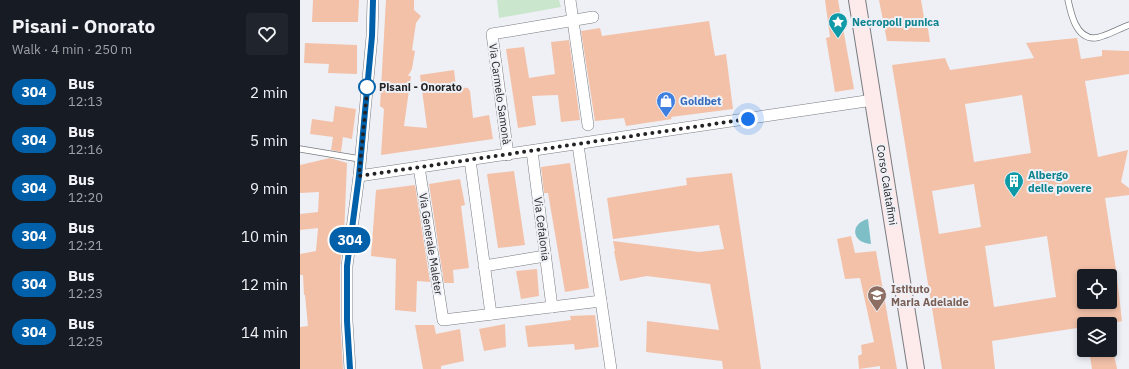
<!DOCTYPE html>
<meta charset="utf-8">
<style>
:root{--surface:#171b24;--page:#20242c;--text:#f1f3f6;--muted:#9ea1a6}
body{margin:0;font-family:"IBM Plex Sans",sans-serif;background:var(--page);color:var(--text);height:100vh;display:flex;flex-direction:column;font-size:15px;white-space:nowrap}
*{box-sizing:border-box;margin:0}
p{font-size:13px;color:var(--muted)}
.icon{flex:none;width:22px;height:22px;fill:none;stroke:currentColor;stroke-width:2;stroke-linecap:round;stroke-linejoin:round}
.map{position:relative;flex:1;overflow:hidden}
.side{display:flex;flex-direction:column;background:var(--surface);width:300px}
.side>*{flex:none}
.badge{padding:0 8px;border-radius:13px;font-size:14px;line-height:26px}
.fabs{position:absolute;left:777px;top:269px;display:grid;gap:8px}
.fabs a{display:grid;place-items:center;width:40px;height:40px;border-radius:4px;background:var(--surface);box-shadow:0 2px 6px #0003;font-size:20px}
.you{position:absolute;width:20px;height:20px;margin:-10px;border:3px solid #fff;border-radius:50%;background:#1a73e8;box-shadow:0 0 0 6px #1a73e833}
.map>.badge{position:absolute;translate:-50% -50%;box-shadow:0 0 0 2px #fff}
.round{display:grid;place-items:center;flex:none;width:42px;height:42px;border-radius:4px;background:var(--page)}
.summary{display:flex;align-items:center;justify-content:space-between;height:68px;padding:0 12px}
h1{font-size:19px;font-weight:800;line-height:30px}
ul{padding:0;list-style:none}
li{display:flex;align-items:center;gap:12px;height:48px;padding:0 12px}
li div{flex:1}
li b{display:block;font-size:15px}
li em{font-style:normal}
li .badge{min-width:44px;font-weight:700;text-align:center}
main{display:flex;flex:1;min-height:0}
.map>svg:first-child{display:block}
</style>
<main>
<section class="side">
<div class="summary"><div><h1>Pisani - Onorato</h1><p>Walk · 4 min · 250 m</p></div><a class="round"><svg class="icon" aria-label="heart" viewBox="0 0 24 24"><path d="M12 20l-8-8c-3-5 5-10 8-4 3-6 11-1 8 4z"/></svg></a></div>
<ul>
<li><span class="badge" style="background:#0061aa;color:#fff">304</span><div><b>Bus</b><p>12:13</p></div><em>2 min</em></li>
<li><span class="badge" style="background:#0061aa;color:#fff">304</span><div><b>Bus</b><p>12:16</p></div><em>5 min</em></li>
<li><span class="badge" style="background:#0061aa;color:#fff">304</span><div><b>Bus</b><p>12:20</p></div><em>9 min</em></li>
<li><span class="badge" style="background:#0061aa;color:#fff">304</span><div><b>Bus</b><p>12:21</p></div><em>10 min</em></li>
<li><span class="badge" style="background:#0061aa;color:#fff">304</span><div><b>Bus</b><p>12:23</p></div><em>12 min</em></li>
<li><span class="badge" style="background:#0061aa;color:#fff">304</span><div><b>Bus</b><p>12:25</p></div><em>14 min</em></li>
</ul>
</section>
<div class="map">
<svg width="829" height="369" viewBox="0 0 829 369">
<rect width="100%" height="100%" fill="#eef0f6"/>
<polygon fill="#cae6cc" points="197,0 259,0 261,7 199,18"/>
<path fill="#7dbec7" d="M568,219l3,25c-19,-1 -22,-20 -3,-25z"/>
<g fill="#f3c1a8" fill-rule="evenodd">
<polygon points="13,0 59,0 58,22 12,22"/>
<polygon points="86,0 114,0 114,10 121,16 116,23 112,50 115,51 112,69 108,76 111,76 104,126 127,128 120,75 154,70 156,87 168,88 170,91 173,118 189,115 193,139 81,155 84,109 80,106"/>
<polygon points="525,0 538,0 554,89 535,92 526,38 530,37"/>
<polygon points="579,0 621,0 625,23 627,22 630,42 587,41"/>
<polygon points="409,21 415,56 426,54 433,109 371,117 372,119 326,126 324,118 295,121 281,31 300,28 302,36"/>
<path d="M777,38l4,21 21,-3v-6l27,1v23l-44,7 13,76 30,-7 -7,32 8,6v7l-24,3 12,78h-33v26h26v-23l7,-1 5,43 -13,3h-25v3l-92,14 3,28h-53l-50,-304 53,-7 5,12 84,-12 -8,-15zM722,95l9,58 -57,9 -9,-58zM674,184l7,43 -42,7 -7,-43zM747,236l9,61 -62,10 -9,-61z"/>
<polygon points="269,40 280,120 261,122 258,95 232,96 236,125 218,128 206,49 224,47 229,78 255,74 251,42"/>
<polygon points="5,43 57,45 57,74 28,73 29,64 4,63"/>
<polygon points="35,106 56,109 52,139 43,137 41,152 31,150 33,137 10,134 12,119 33,122"/>
<polygon points="30,158 47,163 44,235 40,266 40,321 43,369 0,369 0,327 8,326 5,295 4,295 3,275 0,275 0,254 16,251 18,228 0,230 0,214 18,212 19,192 0,193 0,165"/>
<polygon points="270,163 289,288 265,292 248,193 244,193 241,167"/>
<polygon points="214,171 225,245 198,248 187,174"/>
<polygon points="432,173 461,369 423,369 422,361 346,352 347,321 419,330 410,284 347,276 320,281 314,251 315,251 313,241 399,252 424,249 419,225 313,239 307,198 387,185 386,178"/>
<polygon points="160,179 165,205 161,206 169,268 153,270 154,283 144,283 129,184"/>
<polygon points="115,185 130,282 117,281 116,312 95,310 96,259 71,256 76,190"/>
<polygon points="551,236 555,253 576,251 597,369 580,369 580,366 559,369 558,356 562,354 561,345 574,342 560,278 545,279 537,239"/>
<polygon points="237,269 239,296 221,299 216,271"/>
<polygon points="295,315 299,347 275,350 274,344 228,347 225,326 271,320 270,316"/>
<polygon points="205,324 206,347 184,351 179,329"/>
<polygon points="115,325 134,325 136,334 160,329 164,361 141,366 141,369 123,369"/>
<polygon points="789,350 813,350 817,369 792,369"/>
</g>
<g fill="none" stroke-linecap="round" stroke-linejoin="round">
<g stroke="#797b81" stroke-width="7">
<g id="service">
<path d="M768,0c3,14 8,38 26,38 9,0 26,-10 35,-13"/>
<polyline points="0,149 60,159"/>
</g>
</g>
<g stroke="#797b81" stroke-width="12">
<g id="minor">
<polyline points="270,0 288,125"/>
<polyline points="278,145 311,369"/>
<polyline points="232,151 252,307"/>
<polyline points="208,155 192,34 293,17"/>
<polyline points="170,160 191,314"/>
<polyline points="119,167 143,320 301,301"/>
<polyline points="59,176 573,100"/>
<polyline points="184,266 245,256"/>
<polyline points="50,369 47,321 47,266 59,176 72,36 73,0"/>
</g>
</g>
<g stroke="#797b81" stroke-width="18">
<polyline id="secondary" points="557,0 616,369"/>
</g>
<use href="#service" stroke="#fff" stroke-width="5.5"/>
<use href="#minor" stroke="#fff" stroke-width="11"/>
<use href="#secondary" stroke="#fdeaea" stroke-width="16"/>
</g>
<g fill="none" stroke-linecap="round" stroke-linejoin="round">
<g stroke="#fff" stroke-width="9">
<polyline id="line" points="50,369 47,321 47,266 59,176 72,36 73,0"/>
</g>
<use href="#line" stroke="#0061aa" stroke-width="6"/>
<polyline stroke="#242427" stroke-width="4" stroke-dasharray="0 7.2" points="67,87 68,82 59,176 448,119"/>
</g>
<defs>
<g id="sight-pin" transform="scale(1)"><path d="M0 17L-7.5 6A9.5 9.5 0 1 1 7.5 6Z" fill="#0f9aa8" stroke="#eef0f6"/><path d="M0-6L1.8-2.2L6-1.7L2.9 1.2L3.7 5.4L0 3.3L-3.7 5.4L-2.9 1.2L-6-1.7L-1.8-2.2Z" fill="#fff"/></g>
<g id="shop-pin" transform="scale(1)"><path d="M0 17L-7.5 6A9.5 9.5 0 1 1 7.5 6Z" fill="#3f7fe0" stroke="#eef0f6"/><path d="M-5-2.5h2.3a2.7 3.5 0 0 1 5.4 0H5L5.5 6h-11ZM-1.5-2.5h3a1.5 2.3 0 0 0-3 0Z" fill="#fff"/></g>
<g id="building-pin" transform="scale(1)"><path d="M0 17L-7.5 6A9.5 9.5 0 1 1 7.5 6Z" fill="#0f9aa8" stroke="#eef0f6"/><path d="M-4-6H4V6H1V3H-1V6H-4ZM-2.5-4.3h1.7v1.8h-1.7ZM.8-4.3h1.7v1.8H.8ZM-2.5-1h1.7V.8h-1.7ZM.8-1h1.7V.8H.8Z" fill="#fff"/></g>
<g id="school-pin" transform="scale(1)"><path d="M0 17L-7.5 6A9.5 9.5 0 1 1 7.5 6Z" fill="#8d6e63" stroke="#eef0f6"/><path d="M0-5L7-2L0 1L-7-2ZM-4 1L0 2.5L4 1V4Q0 6-4 4Z" fill="#fff"/></g>
</defs>
<g fill-rule="evenodd">
<use href="#sight-pin" x="538" y="22"/>
<use href="#shop-pin" x="366" y="101"/>
<use href="#building-pin" x="714" y="181"/>
<use href="#school-pin" x="577" y="295"/>
</g>
<circle fill="#fff" stroke="#0061aa" stroke-width="2" cx="67" cy="87" r="8"/>
<g text-anchor="middle" stroke-width="4" stroke-linejoin="round" paint-order="stroke">
<g font-size="11" font-weight="bold" fill="#0d838f" stroke="#eef0f6" text-anchor="start">
<text x="552" y="26">Necropoli punica</text>
<text x="728" y="179">Albergo<tspan x="728" dy="13">delle povere</tspan></text>
</g>
<g font-size="11" font-weight="bold" fill="#242427" stroke="#eef0f6" text-anchor="start">
<text x="79" y="91">Pisani - Onorato</text>
</g>
<g font-size="11" fill="#242427" stroke="#eef0f6">
<text transform="translate(200 94) rotate(82)" y="4">Via Carmelo Samonà</text>
<text transform="translate(587 185) rotate(81)" y="4">Corso Calatafimi</text>
<text transform="translate(242 229) rotate(83)" y="4">Via Cefalonia</text>
<text transform="translate(131 244) rotate(81)" y="4">Via Generale Maleter</text>
</g>
<g font-size="11" font-weight="bold" fill="#366cbe" stroke="#eef0f6" text-anchor="start">
<text x="380" y="105">Goldbet</text>
</g>
<g font-size="11" font-weight="bold" fill="#785e54" stroke="#eef0f6" text-anchor="start">
<text x="591" y="293">Istituto<tspan x="591" dy="13">Maria Adelaide</tspan></text>
</g>
</g>
</svg>
<div class="fabs">
<a><svg class="icon" aria-label="locate" viewBox="0 0 24 24"><circle cx="12" cy="12" r="6"/><path d="M12 2v4M12 18v4M2 12h4M18 12h4"/></svg></a>
<a><svg class="icon" aria-label="layers" viewBox="0 0 24 24"><path d="M12 4l9 5-9 5-9-5zM3 14l9 5 9-5"/></svg></a>
</div>
<div class="you" style="left:448px;top:119px"></div>
<b class="badge" style="left:50px;top:240px;background:#0061aa;color:#fff">304</b>
</div>
</main>
